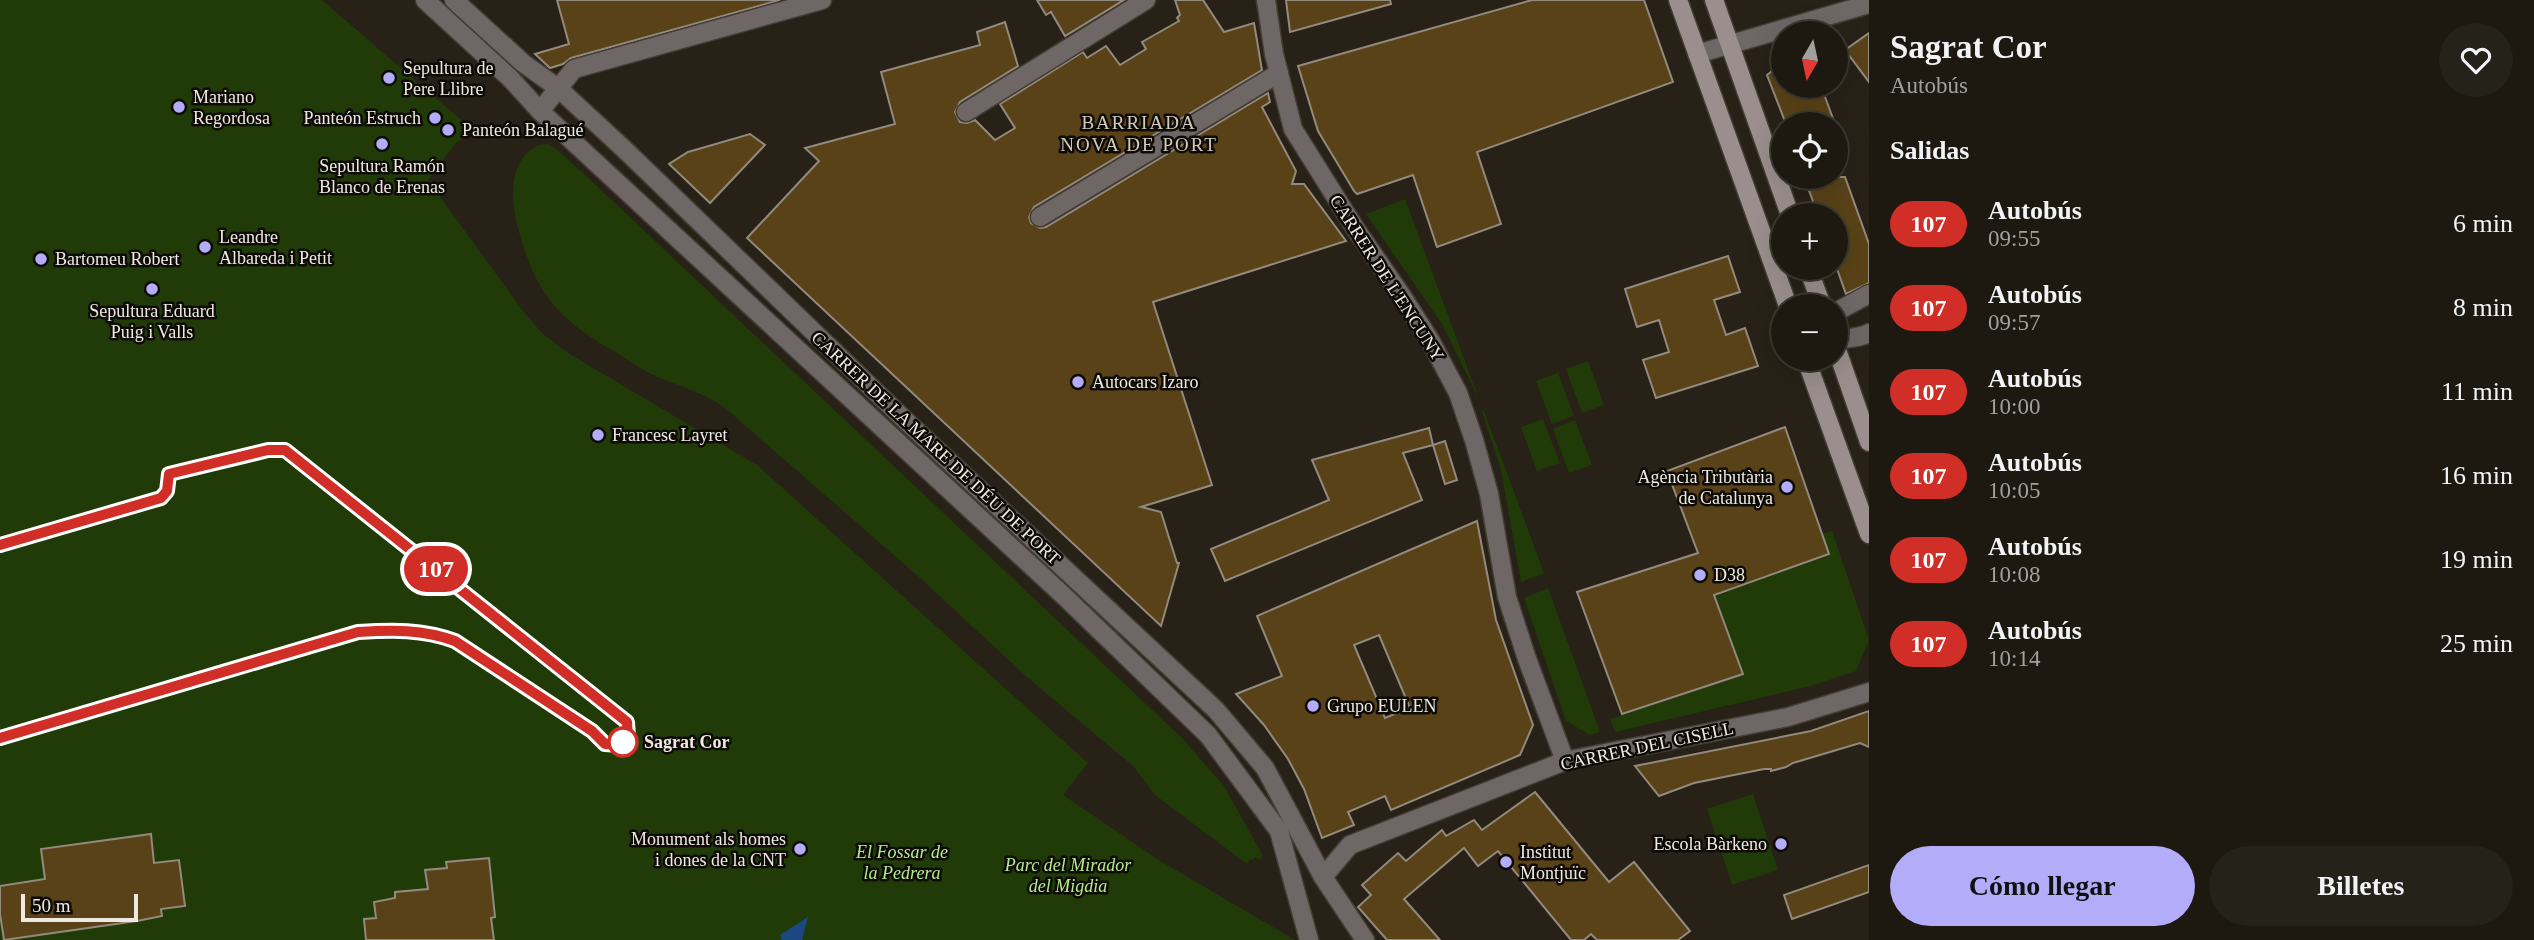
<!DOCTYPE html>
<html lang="es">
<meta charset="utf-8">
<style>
:root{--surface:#1d1911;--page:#25221a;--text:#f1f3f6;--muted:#a0a09f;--line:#3b3831;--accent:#b3adf9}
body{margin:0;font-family:Georgia,serif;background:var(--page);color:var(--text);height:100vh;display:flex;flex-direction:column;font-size:26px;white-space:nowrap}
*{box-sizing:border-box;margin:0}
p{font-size:23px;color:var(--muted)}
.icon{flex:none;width:38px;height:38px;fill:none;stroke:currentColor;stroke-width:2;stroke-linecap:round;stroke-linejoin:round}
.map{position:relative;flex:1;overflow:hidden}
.side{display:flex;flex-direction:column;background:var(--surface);width:665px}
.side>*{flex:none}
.badge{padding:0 14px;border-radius:23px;font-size:24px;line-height:46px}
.needle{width:46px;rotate:189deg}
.controls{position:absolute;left:1771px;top:21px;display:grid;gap:14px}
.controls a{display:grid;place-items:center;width:77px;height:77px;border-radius:50%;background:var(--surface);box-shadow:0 7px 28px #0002,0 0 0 2px var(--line);font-size:35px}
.scale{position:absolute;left:21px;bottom:18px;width:117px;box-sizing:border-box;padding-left:7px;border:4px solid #eeeae3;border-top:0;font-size:19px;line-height:24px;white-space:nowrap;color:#eeeae3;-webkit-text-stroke:5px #0e0b07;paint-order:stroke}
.map>.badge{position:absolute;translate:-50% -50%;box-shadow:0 0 0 4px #fff}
h2{padding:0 21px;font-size:26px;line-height:63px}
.round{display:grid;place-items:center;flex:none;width:74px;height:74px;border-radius:37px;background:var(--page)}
.headline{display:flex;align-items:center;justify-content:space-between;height:119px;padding:0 21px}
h1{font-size:33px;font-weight:700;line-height:52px}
.button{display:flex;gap:14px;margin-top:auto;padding:14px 21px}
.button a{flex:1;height:80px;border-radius:42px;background:var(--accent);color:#111;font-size:28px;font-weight:700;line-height:80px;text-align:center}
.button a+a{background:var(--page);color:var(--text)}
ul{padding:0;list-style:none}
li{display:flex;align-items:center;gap:21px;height:84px;padding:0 21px}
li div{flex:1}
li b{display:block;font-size:26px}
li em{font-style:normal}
li .badge{min-width:77px;font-weight:700;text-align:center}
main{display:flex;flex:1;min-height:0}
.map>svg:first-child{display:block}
</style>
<main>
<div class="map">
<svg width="1869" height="940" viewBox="0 0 1869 940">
<rect width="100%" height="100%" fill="#272117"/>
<g fill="#203b08">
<polygon points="0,0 322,0 480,136 468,135 456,143 428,180 523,311 542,333 568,353 757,465 1088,763 1063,795 1162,862 1295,940 0,940"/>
<path d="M547,144l8,4 28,25 599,565 42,48 39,70 -4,4 -3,-3 -4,3 -2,-1 -3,5 -92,-69 -22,-29 -105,-88 -109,-101 -194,-169c-20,-15 -44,-21 -67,-31 -17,-7 -31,-18 -46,-27 -46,-26 -72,-51 -88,-102 -7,-21 -14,-46 -10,-68 3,-17 14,-36 33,-36z"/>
<polygon points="1405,199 1479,399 1442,324 1366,214"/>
<polygon points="1588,361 1604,405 1582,413 1566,369"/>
<polygon points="1558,373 1574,416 1552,424 1536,381"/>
<polygon points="1484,411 1544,573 1521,582 1501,470 1482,412"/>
<polygon points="1543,419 1560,463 1537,471 1521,427"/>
<polygon points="1575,420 1592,465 1569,473 1553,429"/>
<polygon points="1832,531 1869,640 1856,671 1811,686 1615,732 1610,719 1743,675 1715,595 1829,554 1822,534"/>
<polygon points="1548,588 1600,732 1590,735 1566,721 1524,598"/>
<polygon points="1753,794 1778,870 1732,885 1707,809"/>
</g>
<polygon fill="#1c4783" points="808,917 802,940 782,940 780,935"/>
<g fill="#594217" stroke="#928a7e" stroke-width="2" fill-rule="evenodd">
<polygon points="557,0 780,0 571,58 563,64 550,68 535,54 569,44"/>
<polygon points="1037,0 1124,0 1065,36 1051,12 1046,15"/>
<polygon points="1175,0 1203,0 1224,32 1254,23 1262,70 1034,207 1029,217 1031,223 1040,228 1046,227 1268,93 1270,102 1262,107 1296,171 1292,184 1304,184 1346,241 1153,302 1212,485 1141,507 1161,512 1177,563 1179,563 1161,626 747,238 819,161 805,148 895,124 881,72 980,45 977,32 1005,22 1018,66 960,102 955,112 960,122 967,123 975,120 995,140 1015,128 1000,104 1083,52 1087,58 1106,46 1120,65 1146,49 1142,42 1179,21 1177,18 1180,15"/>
<polygon points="1286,0 1390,0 1391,4 1290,32"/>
<polygon points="1532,0 1644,0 1673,82 1477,152 1501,224 1437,247 1413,175 1357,194 1354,191 1318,131 1298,66"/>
<polygon points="1869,33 1869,82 1845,50"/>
<polygon points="1783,62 1783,86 1821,86 1835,124 1786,124 1767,75"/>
<polygon points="750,134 765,145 710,203 669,164 688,152"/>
<polygon points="1804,177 1845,177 1869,244 1869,283 1846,294 1836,266 1836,215 1818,215"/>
<polygon points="1728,256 1740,292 1714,300 1726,335 1745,328 1758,366 1656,398 1643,360 1669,352 1659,320 1637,327 1625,289"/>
<polygon points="1785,427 1829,554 1714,595 1743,674 1622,714 1577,592 1698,553 1667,471"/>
<polygon points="1429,428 1433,445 1445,441 1457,480 1445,484 1433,445 1403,453 1422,500 1225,581 1211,549 1329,500 1312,460"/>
<path d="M1477,521l19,99 37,105 -13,30 -129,55 -6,-14 -37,16 6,13 -32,13 -18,-49 -16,-30 -24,-34 -28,-31 46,-18 -25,-60zM1379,635l31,73 -25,10 -31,-73z"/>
<polygon points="1869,711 1869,747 1860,743 1793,763 1786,767 1771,771 1771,769 1764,769 1694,783 1659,796 1635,766 1811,731"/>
<polygon points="1535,792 1609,882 1634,862 1690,931 1678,940 1597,940 1591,934 1584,940 1571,940 1498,851 1478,866 1464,848 1404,899 1440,940 1387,940 1358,907 1371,895 1362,885 1398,853 1406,861 1442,830 1446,836 1474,820 1482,830"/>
<polygon points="151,834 154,863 179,860 185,906 161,909 162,916 137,921 4,940 0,914 0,886 45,879 41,849"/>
<polygon points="489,858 495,917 491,918 494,940 366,940 364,919 376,918 374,902 395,898 395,892 428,889 425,870 447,868 446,862"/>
<polygon points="1869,865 1869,892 1792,919 1784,895"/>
</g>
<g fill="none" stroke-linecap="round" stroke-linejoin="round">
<g stroke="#433d34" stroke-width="21">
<g id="street">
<polyline points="425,0 510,78 540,111 1064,596 1208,735 1279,831 1309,940"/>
<polyline points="454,0 523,63 558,88 624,149 907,422 1216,710 1265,768 1323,877 1365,940"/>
<polyline points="1266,0 1274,54 1293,129 1355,228 1402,296 1430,340 1458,393 1474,440 1489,494 1507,597 1527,659 1565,761"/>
<polyline points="1697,54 1869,4"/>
<polyline points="540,111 574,69 822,0"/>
<polyline points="966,112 1146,0"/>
<polyline points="1040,217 1279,73"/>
<polyline points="1836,312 1869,294"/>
<path d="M1836,341c11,-4 22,-2 33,-8"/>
<polyline points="1323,877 1350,845 1565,761 1788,717 1869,692"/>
</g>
</g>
<g stroke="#433d34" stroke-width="21">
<g id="secondary">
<polyline points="1678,0 1788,306"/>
<polyline points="1714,0 1790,215"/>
<polyline points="1808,268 1822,306"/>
<polyline points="1836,347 1869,442"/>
<polyline points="1806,359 1869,534"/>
</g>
</g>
<use href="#street" stroke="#6e6766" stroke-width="18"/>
<use href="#secondary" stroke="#9a8f8c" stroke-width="18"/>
</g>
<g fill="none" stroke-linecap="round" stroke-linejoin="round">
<g stroke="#fff" stroke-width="16">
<path id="line" d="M0,545l161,-47 6,-7 2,-17 99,-24h17l342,272 1,15 -8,8 -15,-1 -13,-13 -137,-90c-33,-12 -62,-11 -97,-9l-358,106"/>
</g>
<use href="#line" stroke="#d02e26" stroke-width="10"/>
</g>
<g fill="#b3adf9" stroke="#0e0b07" stroke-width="2.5">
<circle cx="389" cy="78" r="7"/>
<circle cx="179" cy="107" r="7"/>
<circle cx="435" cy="118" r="7"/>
<circle cx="448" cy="130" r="7"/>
<circle cx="382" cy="144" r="7"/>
<circle cx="205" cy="247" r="7"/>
<circle cx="41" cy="259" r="7"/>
<circle cx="152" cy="289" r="7"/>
<circle cx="1078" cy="382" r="7"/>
<circle cx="598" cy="435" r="7"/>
<circle cx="1787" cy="487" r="7"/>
<circle cx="1700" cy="575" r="7"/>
<circle cx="1313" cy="706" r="7"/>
<circle cx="1781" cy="844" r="7"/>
<circle cx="800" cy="849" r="7"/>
<circle cx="1506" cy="862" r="7"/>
</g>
<circle fill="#fff" stroke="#d02e26" stroke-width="3.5" cx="623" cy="742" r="14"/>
<g text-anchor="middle" stroke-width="5" stroke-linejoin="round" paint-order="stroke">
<g font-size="18" fill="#eeeae3" stroke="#0e0b07" text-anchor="start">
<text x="403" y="74">Sepultura de<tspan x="403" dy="21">Pere Llibre</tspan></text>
<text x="193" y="103">Mariano<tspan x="193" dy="21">Regordosa</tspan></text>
<text x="421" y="124" text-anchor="end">Panteón Estruch</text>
<text x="462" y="136">Panteón Balagué</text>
<text x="382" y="172" text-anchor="middle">Sepultura Ramón<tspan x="382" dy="21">Blanco de Erenas</tspan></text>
<text x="219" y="243">Leandre<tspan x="219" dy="21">Albareda i Petit</tspan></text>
<text x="55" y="265">Bartomeu Robert</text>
<text x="152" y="317" text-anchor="middle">Sepultura Eduard<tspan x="152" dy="21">Puig i Valls</tspan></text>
<text x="1092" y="388">Autocars Izaro</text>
<text x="612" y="441">Francesc Layret</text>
<text x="1773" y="483" text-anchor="end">Agència Tributària<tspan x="1773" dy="21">de Catalunya</tspan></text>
<text x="1714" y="581">D38</text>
<text x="1327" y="712">Grupo EULEN</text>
<text x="786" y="845" text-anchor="end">Monument als homes<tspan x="786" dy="21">i dones de la CNT</tspan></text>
<text x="1767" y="850" text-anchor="end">Escola Bàrkeno</text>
<text x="1520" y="858">Institut<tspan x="1520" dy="21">Montjuïc</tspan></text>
</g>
<g font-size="18" fill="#eeeae3" stroke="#0e0b07">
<text transform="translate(1387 278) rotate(57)" y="6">CARRER DE L'ENCUNY</text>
<text transform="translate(936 448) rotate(43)" y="6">CARRER DE LA MARE DE DÉU DE PORT</text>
<text transform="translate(1647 746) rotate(-12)" y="6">CARRER DEL CISELL</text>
</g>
<g font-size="18" font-weight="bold" fill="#eeeae3" stroke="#0e0b07" text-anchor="start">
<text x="644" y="748">Sagrat Cor</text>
</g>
<g font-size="18" font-style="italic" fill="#b3ed8b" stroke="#0e0b07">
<text x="902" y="858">El Fossar de<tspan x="902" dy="21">la Pedrera</tspan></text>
<text x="1068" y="871">Parc del Mirador<tspan x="1068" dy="21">del Migdia</tspan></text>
</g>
<g font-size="19" letter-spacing="2" fill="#d2cabd" stroke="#0e0b07">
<text x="1139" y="129">BARRIADA<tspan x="1139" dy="22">NOVA DE PORT</tspan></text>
</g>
</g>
</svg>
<div class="controls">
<a><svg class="needle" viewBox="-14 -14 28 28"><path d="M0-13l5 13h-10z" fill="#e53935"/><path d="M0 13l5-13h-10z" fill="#a0a09f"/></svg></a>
<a><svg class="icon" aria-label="locate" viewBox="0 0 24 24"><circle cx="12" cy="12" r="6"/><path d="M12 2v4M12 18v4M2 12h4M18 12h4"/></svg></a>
<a>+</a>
<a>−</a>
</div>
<div class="scale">50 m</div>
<b class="badge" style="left:436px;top:569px;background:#d02e26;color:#fff">107</b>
</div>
<section class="side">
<div class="headline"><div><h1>Sagrat Cor</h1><p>Autobús</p></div><a class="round"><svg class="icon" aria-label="heart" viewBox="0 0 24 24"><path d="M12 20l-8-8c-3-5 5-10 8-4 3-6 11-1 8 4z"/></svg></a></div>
<h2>Salidas</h2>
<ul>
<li><span class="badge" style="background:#d02e26;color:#fff">107</span><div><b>Autobús</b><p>09:55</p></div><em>6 min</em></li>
<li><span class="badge" style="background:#d02e26;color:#fff">107</span><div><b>Autobús</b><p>09:57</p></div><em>8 min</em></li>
<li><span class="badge" style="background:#d02e26;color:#fff">107</span><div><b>Autobús</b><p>10:00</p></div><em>11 min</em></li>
<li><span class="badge" style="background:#d02e26;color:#fff">107</span><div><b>Autobús</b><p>10:05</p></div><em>16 min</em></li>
<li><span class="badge" style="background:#d02e26;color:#fff">107</span><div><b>Autobús</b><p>10:08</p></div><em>19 min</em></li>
<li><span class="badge" style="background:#d02e26;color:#fff">107</span><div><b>Autobús</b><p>10:14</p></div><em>25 min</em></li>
</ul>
<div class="button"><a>Cómo llegar</a><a>Billetes</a></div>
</section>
</main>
